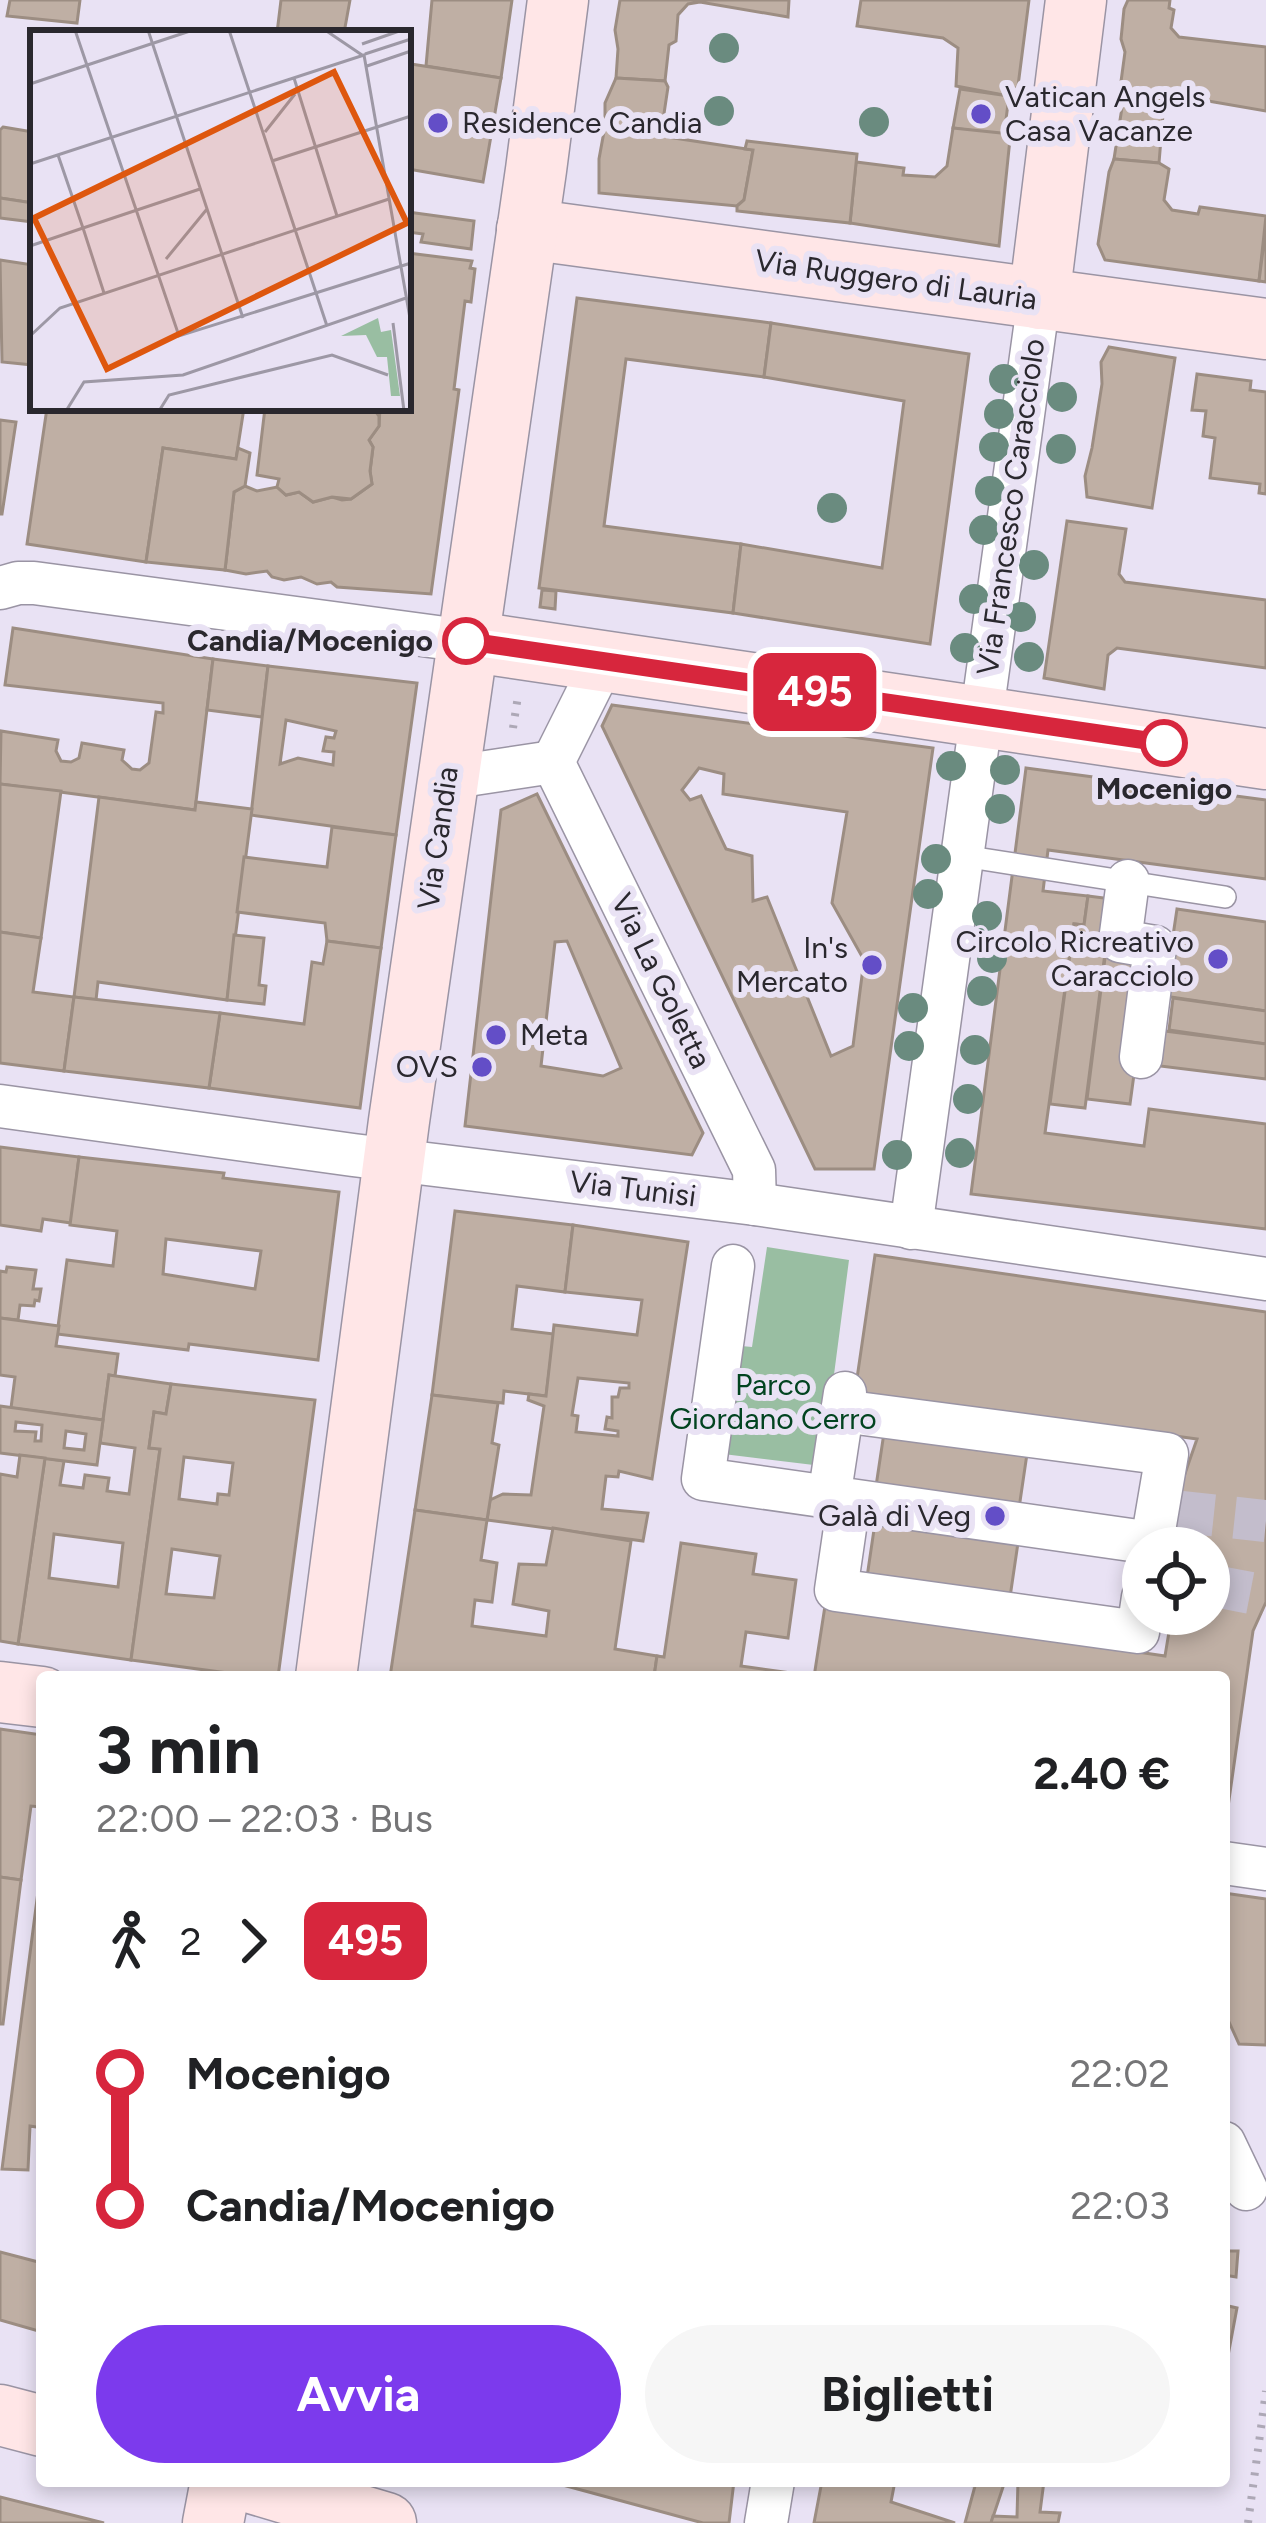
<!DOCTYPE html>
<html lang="it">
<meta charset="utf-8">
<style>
:root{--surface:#fff;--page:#f6f6f6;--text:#202124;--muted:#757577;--accent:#7c3aed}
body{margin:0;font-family:Figtree,sans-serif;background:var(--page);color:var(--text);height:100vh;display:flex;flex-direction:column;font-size:45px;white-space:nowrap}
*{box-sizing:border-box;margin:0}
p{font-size:39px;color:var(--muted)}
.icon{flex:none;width:66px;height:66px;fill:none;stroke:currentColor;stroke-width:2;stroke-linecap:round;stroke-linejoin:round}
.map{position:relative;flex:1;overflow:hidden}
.drawer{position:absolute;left:36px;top:1671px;width:1194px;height:816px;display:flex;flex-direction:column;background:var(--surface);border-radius:12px;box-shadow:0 6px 18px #0003}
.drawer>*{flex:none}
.badge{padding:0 24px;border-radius:18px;font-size:42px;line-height:78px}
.buttons{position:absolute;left:1122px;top:1527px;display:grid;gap:24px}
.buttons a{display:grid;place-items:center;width:108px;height:108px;border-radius:50%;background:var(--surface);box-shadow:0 6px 18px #0003;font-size:60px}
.map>.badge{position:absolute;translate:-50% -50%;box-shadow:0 0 0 6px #fff}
.legs{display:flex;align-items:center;gap:18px;height:132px;padding:0 60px;font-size:39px}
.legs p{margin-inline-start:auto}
.headline{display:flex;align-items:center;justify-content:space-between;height:204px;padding:0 60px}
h1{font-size:66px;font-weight:700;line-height:90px}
.cta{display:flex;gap:24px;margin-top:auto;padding:24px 60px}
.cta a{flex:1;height:138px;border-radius:72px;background:var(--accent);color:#fff;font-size:48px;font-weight:700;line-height:138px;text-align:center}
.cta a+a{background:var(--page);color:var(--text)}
ul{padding:0 60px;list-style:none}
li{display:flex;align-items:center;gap:42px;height:132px;font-size:45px}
li i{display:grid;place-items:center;width:18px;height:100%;margin:0 15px;background:currentColor}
li i::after{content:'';width:30px;height:30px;margin:-15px;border:9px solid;border-radius:50%;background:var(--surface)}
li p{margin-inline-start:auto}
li:first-child i{background:linear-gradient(#0000 50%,currentColor 0)}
li:last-child i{background:linear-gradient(currentColor 50%,#0000 0)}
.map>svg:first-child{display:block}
</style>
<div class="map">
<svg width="1266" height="2523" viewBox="0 0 1266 2523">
<rect width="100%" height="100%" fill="#e9e2f4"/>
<polygon fill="#99bea2" points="767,1247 849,1260 822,1466 707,1452 720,1344 752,1347"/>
<g fill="#bfafa4" stroke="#9c8d82" stroke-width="3" fill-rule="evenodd">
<polygon points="10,0 80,0 77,23 7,16"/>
<polygon points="281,0 350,0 344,33 277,33"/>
<polygon points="432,0 512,0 501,78 426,66"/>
<polygon points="620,0 789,0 788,17 700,2 688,4 678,15 676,41 669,45 665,81 616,78 618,49 615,30"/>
<polygon points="861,0 1029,0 1018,86 1009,96 956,86 958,48 943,38 857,26"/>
<polygon points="1128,0 1170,0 1169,8 1174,10 1171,28 1179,37 1266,47 1266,111 1191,98 1173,89 1164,90 1157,103 1156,113 1163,114 1159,163 1114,159 1123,101 1120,89 1125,52 1121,39 1124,9"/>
<polygon points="411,64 501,78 483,182 408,169 408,85"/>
<polygon points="616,78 665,81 668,87 662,127 668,137 753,150 744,200 737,206 599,193 599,159 605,126 605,103"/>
<polygon points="960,89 1009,96 1004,135 953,128"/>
<polygon points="3,127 33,132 33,203 0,198 0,130"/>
<polygon points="953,128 1001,133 1010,139 999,246 850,223 856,162 904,168 903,175 935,177 947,166"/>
<polygon points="747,141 857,154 850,223 737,211 737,206 744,200 753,150 745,149"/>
<polygon points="1114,159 1159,163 1169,169 1164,200 1172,210 1198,214 1200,207 1266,216 1259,281 1105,260 1098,244 1109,172"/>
<polygon points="0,198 33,203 33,222 0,218"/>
<polygon points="408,212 474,221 471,249 421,242 423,234 408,232"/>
<polygon points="1266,227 1266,282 1259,281"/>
<polygon points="408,253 472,261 470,268 475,269 471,302 465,301 454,389 459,390 431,594 337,587 331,582 317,584 301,577 284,580 272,577 267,571 246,574 225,570 234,492 245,486 257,491 277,487 286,495 299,492 313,502 332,497 342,500 351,499 372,484 370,471 373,447 369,440 379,426 380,408 408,408"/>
<polygon points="0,260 33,265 33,365 2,362"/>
<polygon points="577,298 771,323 764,377 626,359 604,526 741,544 733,613 539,588"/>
<polygon points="771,323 969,354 930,644 733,613 741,544 882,568 904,401 764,377"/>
<polygon points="1109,347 1175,358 1152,508 1087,497 1085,476 1092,448 1102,384 1101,362"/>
<polygon points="1197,374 1251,381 1250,390 1266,392 1266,494 1259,493 1260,484 1210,478 1215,438 1203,436 1206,411 1192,410"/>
<polygon points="47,408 244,408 236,459 163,448 146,562 27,544"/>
<polygon points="265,408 373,408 379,416 379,426 369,440 373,447 370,471 372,484 351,499 332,497 313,502 299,492 286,495 277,487 279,479 257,475"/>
<polygon points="0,420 16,422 2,514 0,514"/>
<polygon points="163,448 236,459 238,448 250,453 245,486 234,492 225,570 146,562"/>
<polygon points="1067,521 1126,529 1119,574 1125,582 1266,600 1266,668 1117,648 1108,655 1104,689 1044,678"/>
<polygon points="542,590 556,591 555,609 540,607"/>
<polygon points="13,628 213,659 195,810 0,784 1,731 58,740 56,751 61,761 71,762 79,758 82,743 124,750 122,760 132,769 140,770 149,763 156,712 163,713 163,703 5,685"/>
<polygon points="213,659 268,666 262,717 207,710"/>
<path d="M268,666l149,17 -21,152 -145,-20zM286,720l50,11 -2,7 -8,-1 -3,14 11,1 -1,13 -35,-7 -18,6z"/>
<path d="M612,705l321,43 -59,421h-59l-213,-443zM699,768l25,6 -1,20 124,18 -15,91 32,57 -11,86 -22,10 -64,-159 -14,4 -1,-45 -26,-7 -25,-53 -11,4 -8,-10z"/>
<polygon points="1026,768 1266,800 1266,879 1048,850 1043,891 1088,896 1084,925 1074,924 1045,1133 1144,1146 1149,1109 1266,1124 1266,1229 971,1194"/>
<polygon points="0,784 61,791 41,938 0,932"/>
<path d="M537,794l166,339 -11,22 -227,-29 36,-316zM567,941l54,127 -18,8 -62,-10 14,-124z"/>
<polygon points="99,797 195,810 196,802 252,809 227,1000 98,982 96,1000 74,997"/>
<polygon points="332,827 396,835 381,948 327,941 325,923 237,912 244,857 327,867"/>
<polygon points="1088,896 1112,899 1085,1108 1050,1104 1074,924 1084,925"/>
<polygon points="1177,909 1266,922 1266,1011 1164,996"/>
<polygon points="0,932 41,938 33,992 74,997 64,1071 0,1063"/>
<polygon points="234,935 264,938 259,985 266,986 264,1004 227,1000"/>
<polygon points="327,941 381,948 360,1108 209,1088 220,1013 304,1024 312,962 323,964"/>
<polygon points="1106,950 1150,956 1130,1104 1087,1099"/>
<polygon points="74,997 220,1013 209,1088 64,1071"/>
<polygon points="1173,998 1266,1011 1266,1044 1169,1030"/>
<polygon points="1157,1030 1266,1044 1266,1079 1152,1065"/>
<polygon points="0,1147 79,1157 71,1223 43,1219 41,1231 0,1225"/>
<path d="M79,1157l145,16 -1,5 116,14 -21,168 -129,-16 -1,6 -131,-16 10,-74 46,6 4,-35 -47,-6zM166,1239l95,12 -6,38 -92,-15z"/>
<polygon points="455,1211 573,1225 565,1292 517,1286 512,1329 554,1334 546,1396 504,1391 503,1403 432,1395"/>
<path d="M573,1225l115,17 -36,237 -33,-8 -1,6 -12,-1 -4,33 46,4 -5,28 -156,-21 3,-20 13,-6 28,1 13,-89 -16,-6 1,-6 17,2 8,-71 83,10 5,-35 -77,-8zM578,1378l51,5v5h-9l-2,9h-6v21l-5,-1 -2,12 13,2v5l-42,-4 2,-16 -6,-1z"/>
<polygon points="875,1255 1266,1312 1266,1602 1253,1631 1228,1807 1224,1806 1224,1677 814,1677 825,1606 1165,1656 1172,1614 1209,1614 1209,1548 1166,1548 1172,1511 1197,1439 855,1392"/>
<polygon points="7,1267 36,1270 33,1289 41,1289 39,1301 35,1300 34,1306 20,1305 18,1320 0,1318 0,1271 6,1272"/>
<polygon points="0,1318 59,1326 56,1346 118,1354 115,1376 109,1375 103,1420 11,1408 15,1377 0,1375"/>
<path d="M109,1375l62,9 -5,30 -12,-2 -5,36 11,1 -29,211 -113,-16 27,-186 19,3 -4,24 23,3 2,-13 24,3 -2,13 22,3 6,-46 -35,-5zM54,1534l69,9 -5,44 -69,-9z"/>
<path d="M171,1384l144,16 -37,277h-21l-126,-17 29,-211 -11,-1 5,-36 12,2zM184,1457l49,6 -4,32 -11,-1 -1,10 -38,-5zM172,1549l48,7 -6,42 -48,-4z"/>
<polygon points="432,1395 498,1403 492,1443 499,1445 487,1520 415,1510"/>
<path d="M0,1406l103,14 -6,45 -97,-12zM16,1422l26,3 -1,16h-6l1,-9 -21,-1zM66,1431l20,3 -2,16 -20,-2z"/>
<polygon points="885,1426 1028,1447 1018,1515 875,1493"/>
<polygon points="20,1455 45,1458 18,1644 0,1641 0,1474 17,1477"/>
<polygon points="415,1510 487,1520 481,1560 497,1563 492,1602 475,1600 472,1626 546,1636 549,1611 513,1604 519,1564 546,1565 553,1528 631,1541 615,1649 657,1656 654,1677 390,1677"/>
<polygon points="876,1516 1019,1536 1009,1604 866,1584"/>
<polygon points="681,1543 756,1554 753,1574 796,1580 788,1638 746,1632 741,1666 799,1674 799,1677 654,1677 657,1656 664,1657"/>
<polygon points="0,1729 42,1735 42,1807 31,1806 21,1880 0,1877"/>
<polygon points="0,1877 21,1880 3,2024 0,2024"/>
<polygon points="39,1884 42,1884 42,2128 30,2126 28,2170 2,2169"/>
<polygon points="1224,1893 1266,1899 1266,2045 1239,2044 1224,2011"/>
<polygon points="1224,2251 1238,2251 1236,2277 1224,2275"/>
<polygon points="0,2252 42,2263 42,2332 0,2320"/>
<polygon points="1224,2305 1237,2308 1224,2377"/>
<polygon points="548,2481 734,2481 729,2523 703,2523"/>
<polygon points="822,2481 895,2481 891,2502 955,2523 814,2523"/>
<polygon points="935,2481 1005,2481 991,2523 965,2523 975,2486"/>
<polygon points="1018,2481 1044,2481 1040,2512 1060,2513 1058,2523 991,2523 993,2516 1017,2517"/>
<polygon points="0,2497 104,2523 0,2523"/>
</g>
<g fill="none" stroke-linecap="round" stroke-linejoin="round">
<g stroke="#c3bdcc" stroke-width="42" stroke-dasharray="42 21" stroke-linecap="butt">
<polyline points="1172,1511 1266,1521"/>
<polyline points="1209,1585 1266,1596"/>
</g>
<g stroke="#9a94a4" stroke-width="24">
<polyline id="lane" points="963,856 1225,897"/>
</g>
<g stroke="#9a94a4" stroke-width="45">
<g id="street">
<polyline points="0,588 18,583 34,583 467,641"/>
<polyline points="553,762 754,1170 755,1204"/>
<polyline points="553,762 604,660"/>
<polyline points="447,778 553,762"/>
<polyline points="1128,881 1120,941 1155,947 1141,1057"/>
<polyline points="0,1106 353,1155 755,1204 1266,1279"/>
<polyline points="911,1228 1039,299"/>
<polyline points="733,1266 703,1479 1152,1543"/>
<polyline points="842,1411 1167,1454 1151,1548"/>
<polyline points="829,1498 845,1393"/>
<polyline points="849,1501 836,1590 1138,1632 1143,1597"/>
<polyline points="1224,1863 1266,1869"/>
<polyline points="1224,2143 1246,2189"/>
<polyline points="766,2523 773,2481"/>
</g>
</g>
<g stroke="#9a94a4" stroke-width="63">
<g id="secondary">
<polyline points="527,229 1266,329"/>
<polyline points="1039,299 1076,0"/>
<polyline points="467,641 1266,759"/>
<polyline points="326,1677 399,1121 536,170 558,0"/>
<polyline points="0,1692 42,1697"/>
<polyline points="0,2415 42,2426"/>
<polyline points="245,2481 386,2523"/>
<polyline points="213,2523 221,2481"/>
</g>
</g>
<g stroke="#ada8b6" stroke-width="8" stroke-dasharray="3 9" stroke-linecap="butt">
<polyline points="513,728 518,696"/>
<polyline points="1248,2523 1266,2391"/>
</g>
<use href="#lane" stroke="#fff" stroke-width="21"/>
<use href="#street" stroke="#fff" stroke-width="42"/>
<use href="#secondary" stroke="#ffe6e7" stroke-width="60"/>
</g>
<g fill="#6a8b7f">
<circle cx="724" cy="48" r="15"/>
<circle cx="719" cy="111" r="15"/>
<circle cx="874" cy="122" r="15"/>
<circle cx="1004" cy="379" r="15"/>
<circle cx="1062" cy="397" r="15"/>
<circle cx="999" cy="414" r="15"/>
<circle cx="994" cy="447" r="15"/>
<circle cx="1061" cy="449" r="15"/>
<circle cx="990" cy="491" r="15"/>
<circle cx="832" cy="508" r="15"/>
<circle cx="984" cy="530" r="15"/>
<circle cx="1034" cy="565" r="15"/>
<circle cx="974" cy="599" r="15"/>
<circle cx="1021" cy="617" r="15"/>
<circle cx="965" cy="648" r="15"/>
<circle cx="1029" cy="657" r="15"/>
<circle cx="951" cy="766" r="15"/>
<circle cx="1005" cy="770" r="15"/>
<circle cx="1000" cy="809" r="15"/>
<circle cx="936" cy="859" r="15"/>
<circle cx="928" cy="894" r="15"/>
<circle cx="987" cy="916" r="15"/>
<circle cx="992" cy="958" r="15"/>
<circle cx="982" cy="991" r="15"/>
<circle cx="913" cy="1008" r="15"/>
<circle cx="909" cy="1046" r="15"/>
<circle cx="975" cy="1050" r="15"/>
<circle cx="968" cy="1099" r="15"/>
<circle cx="960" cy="1153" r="15"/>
<circle cx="897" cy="1155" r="15"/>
</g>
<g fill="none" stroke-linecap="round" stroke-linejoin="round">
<g stroke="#fff" stroke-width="27">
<polyline id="line-1" points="466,641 1164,743"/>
</g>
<use href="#line-1" stroke="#d7263d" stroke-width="18"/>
</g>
<g fill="#634ec7" stroke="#e9e2f4" stroke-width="4.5">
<circle cx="981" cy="114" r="12"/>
<circle cx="438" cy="123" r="12"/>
<circle cx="1218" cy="959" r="12"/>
<circle cx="872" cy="965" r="12"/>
<circle cx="496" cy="1035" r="12"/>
<circle cx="482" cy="1067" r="12"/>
<circle cx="995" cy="1516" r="12"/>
</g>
<g fill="#fff" stroke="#d7263d" stroke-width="6">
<circle cx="466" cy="641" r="21"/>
<circle cx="1164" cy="743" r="21"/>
</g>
<g text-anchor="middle" stroke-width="12" stroke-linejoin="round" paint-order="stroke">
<g font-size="30" fill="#2a282e" stroke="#e9e2f4" text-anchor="end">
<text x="1005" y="107" text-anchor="start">Vatican Angels<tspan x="1005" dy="34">Casa Vacanze</tspan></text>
<text x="462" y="133" text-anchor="start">Residence Candia</text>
<text x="1194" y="952">Circolo Ricreativo<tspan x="1194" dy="34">Caracciolo</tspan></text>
<text x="848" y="958">In's<tspan x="848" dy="34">Mercato</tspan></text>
<text x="520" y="1045" text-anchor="start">Meta</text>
<text x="458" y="1077">OVS</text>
<text x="971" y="1526">Galà di Veg</text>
</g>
<g font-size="30" fill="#2a282e" stroke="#e9e2f4">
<text transform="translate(896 280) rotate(8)" y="10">Via Ruggero di Lauria</text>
<text transform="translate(1011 507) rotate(-82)" y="10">Via Francesco Caracciolo</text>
<text transform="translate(438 838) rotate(-82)" y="10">Via Candia</text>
<text transform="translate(661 981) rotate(64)" y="10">Via La Goletta</text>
<text transform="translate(633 1189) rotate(7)" y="10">Via Tunisi</text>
</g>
<g font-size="30" font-weight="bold" fill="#2a282e" stroke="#e9e2f4" text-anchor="end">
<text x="433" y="651">Candia/Mocenigo</text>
<text x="1164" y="799" text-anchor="middle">Mocenigo</text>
</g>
<g font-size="30" fill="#024420" stroke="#e9e2f4">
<text x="773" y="1395">Parco<tspan x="773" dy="34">Giordano Cerro</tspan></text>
</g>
</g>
<g transform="translate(30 30)">
<rect width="381" height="381" fill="#e9e2f4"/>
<path d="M348,288l3,14 10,-2 9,66h-9l-4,-39h-10l-11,-22 -25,1z" fill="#99bea2"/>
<path fill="none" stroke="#9d98a5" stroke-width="3" d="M45,0l104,306 232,-73M118,0l95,288M199,0l98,296M295,0l37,25M332,14l40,-14M335,24l46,-15M337,36l44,-15M264,48l43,138M0,54l163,-54M235,102l30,-38M242,131l139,-45M0,134l334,-109 47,269M0,216l53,-18 -25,-73M136,229l41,-50M74,263l-21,-65 117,-39M363,293l11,88M0,306l30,-28 329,-109M36,381l18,-29 99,-7 223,-77M129,381l10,-16 163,-40 56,20"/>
<path fill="#de570e" fill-opacity="0.15" stroke="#de570e" stroke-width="6" d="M304,42l73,151 -300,146 -73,-151z"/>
<rect width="381" height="381" fill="none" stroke="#2a282e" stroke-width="6"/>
</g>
</svg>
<div class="buttons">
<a><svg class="icon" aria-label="locate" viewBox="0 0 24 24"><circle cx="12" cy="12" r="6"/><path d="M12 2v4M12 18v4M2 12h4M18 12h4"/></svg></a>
</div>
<b class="badge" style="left:815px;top:692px;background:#d7263d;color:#fff">495</b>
<section class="drawer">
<div class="headline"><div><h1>3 min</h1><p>22:00 – 22:03 · Bus</p></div><b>2.40 €</b></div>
<div class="legs"><svg class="icon" aria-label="walk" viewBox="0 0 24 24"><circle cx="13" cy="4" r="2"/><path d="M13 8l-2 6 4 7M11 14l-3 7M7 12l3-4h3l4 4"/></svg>2<svg class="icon" aria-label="forward" viewBox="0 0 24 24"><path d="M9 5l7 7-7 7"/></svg><b class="badge" style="background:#d7263d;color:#fff">495</b></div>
<ul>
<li><i style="color:#d7263d"></i><b>Mocenigo</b><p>22:02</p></li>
<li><i style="color:#d7263d"></i><b>Candia/Mocenigo</b><p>22:03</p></li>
</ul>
<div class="cta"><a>Avvia</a><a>Biglietti</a></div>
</section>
</div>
